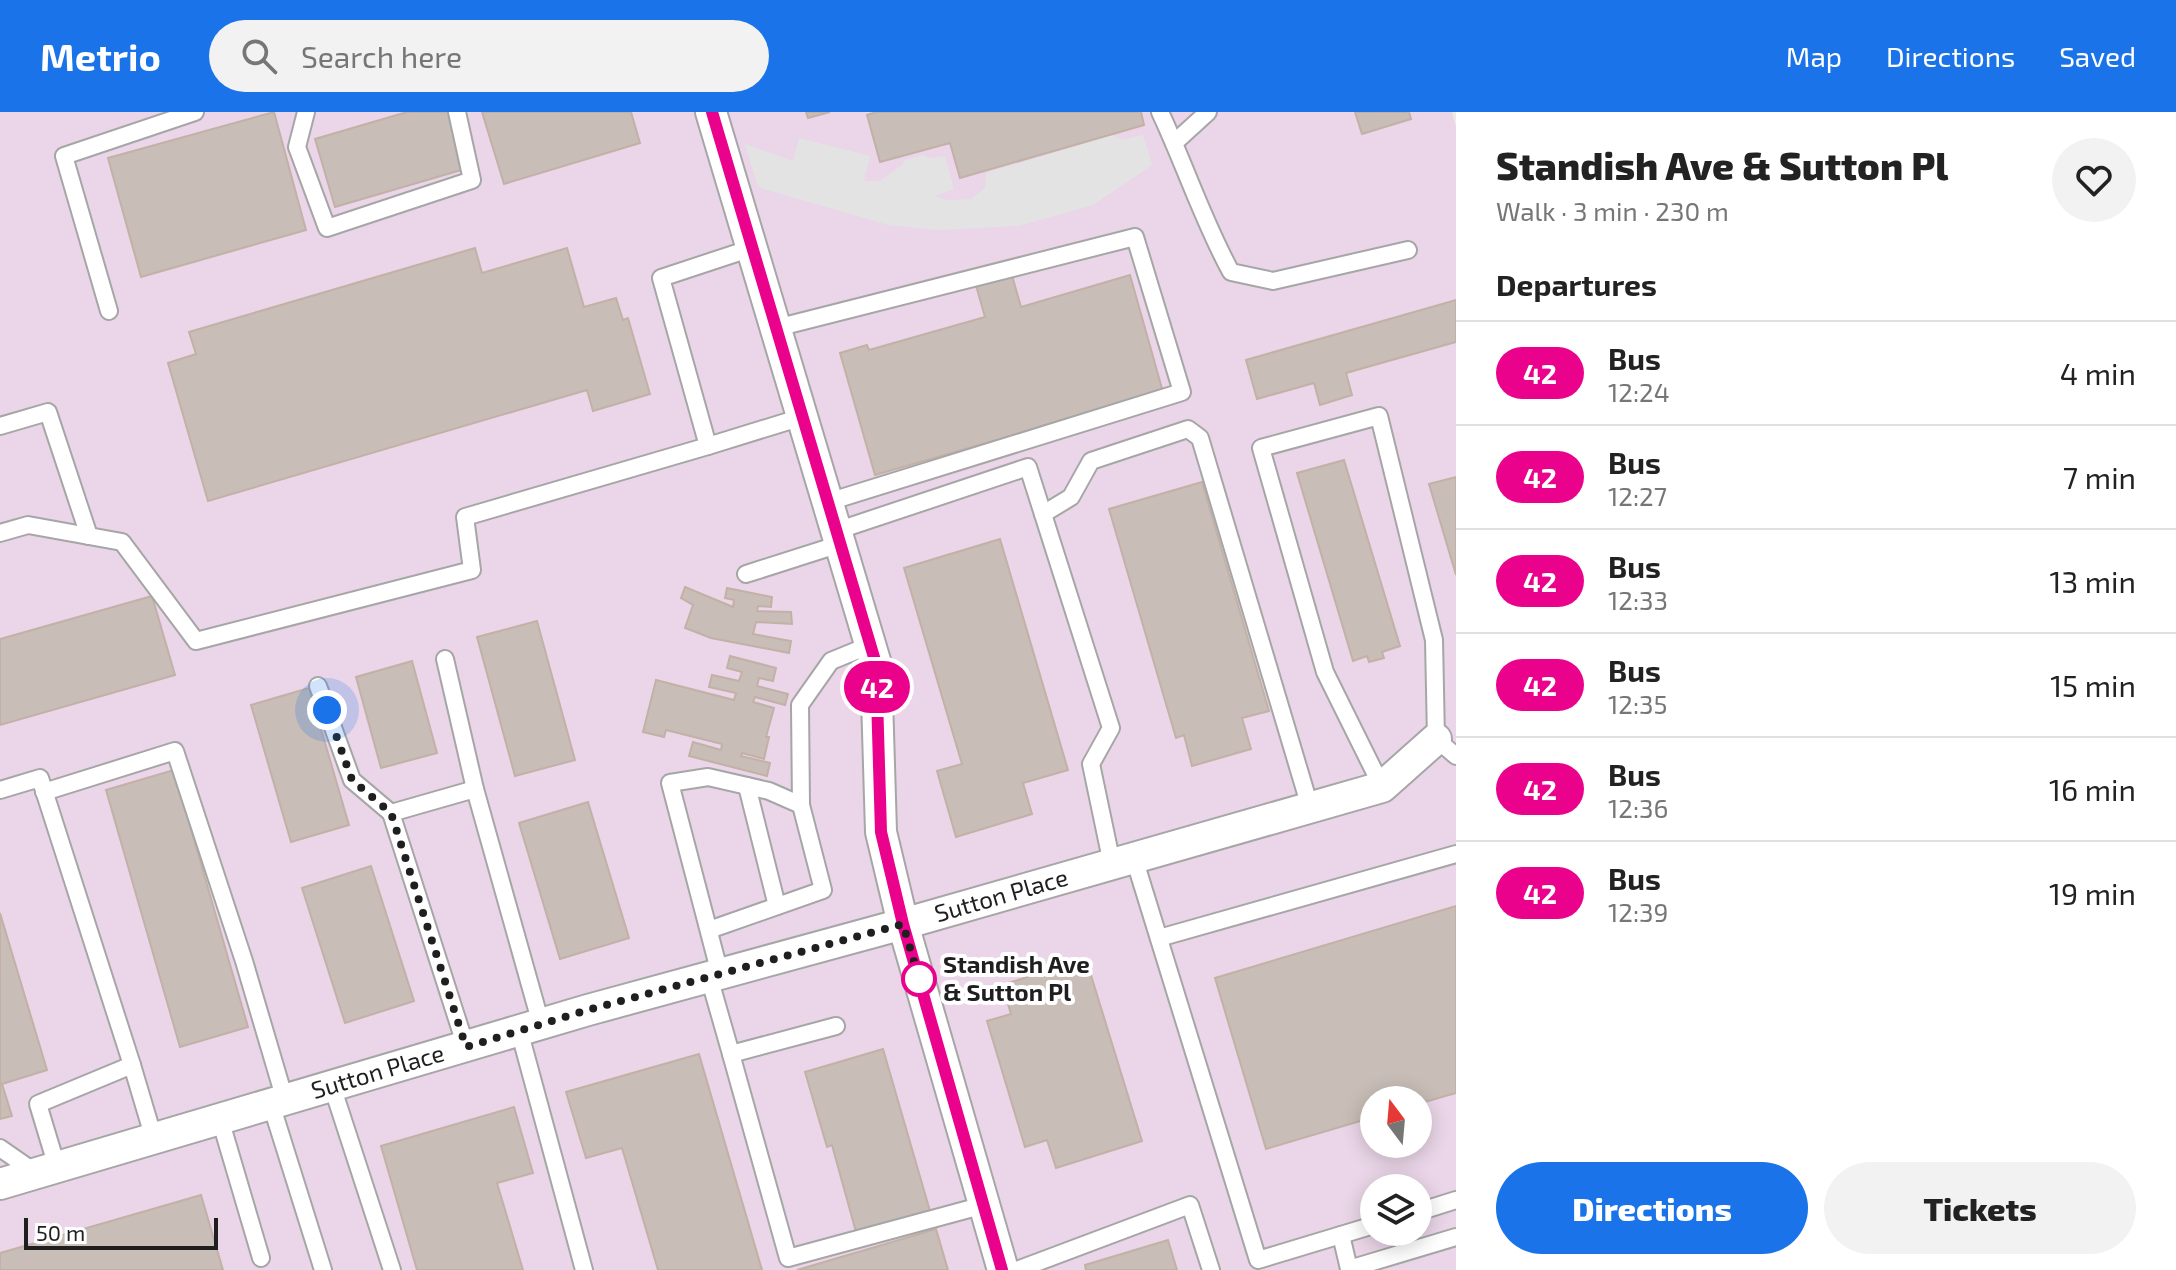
<!DOCTYPE html>
<meta charset="utf-8">
<style>
:root{--surface:#fff;--page:#f2f2f2;--text:#222;--muted:#767676;--line:#e0e0e0;--accent:#1a73e8}
body{margin:0;font-family:"Exo 2",sans-serif;background:var(--page);color:var(--text);height:100vh;display:flex;flex-direction:column;font-size:30px;white-space:nowrap}
*{box-sizing:border-box;margin:0}
p{font-size:26px;color:var(--muted)}
.icon{flex:none;width:44px;height:44px;fill:none;stroke:currentColor;stroke-width:2;stroke-linecap:round;stroke-linejoin:round}
.map{position:relative;flex:1;overflow:hidden}
.sheet{display:flex;flex-direction:column;background:var(--surface);width:720px}
.sheet>*{flex:none}
.badge{padding:0 16px;border-radius:26px;font-size:28px;line-height:52px}
.needle{width:52px;rotate:344deg}
.tools{position:absolute;left:1360px;top:974px;display:grid;gap:16px}
.tools a{display:grid;place-items:center;width:72px;height:72px;border-radius:50%;background:var(--surface);box-shadow:0 4px 20px #0003;font-size:40px}
.scale{position:absolute;left:24px;bottom:20px;width:194px;box-sizing:border-box;padding-left:8px;border:4px solid #1f1f1f;border-top:0;font-size:22px;line-height:28px;white-space:nowrap;color:#1f1f1f;-webkit-text-stroke:6px #fff;paint-order:stroke}
.you{position:absolute;width:40px;height:40px;margin:-20px;border:6px solid #fff;border-radius:50%;background:#1a73e8;box-shadow:0 0 0 12px #1a73e833}
.map>.badge{position:absolute;translate:-50% -50%;box-shadow:0 0 0 4px #fff}
h2{padding:0 40px;font-size:30px;line-height:72px}
.round{display:grid;place-items:center;flex:none;width:84px;height:84px;border-radius:42px;background:var(--page)}
.summary{display:flex;align-items:center;justify-content:space-between;height:136px;padding:0 40px}
h1{font-size:38px;font-weight:800;line-height:60px}
.action{display:flex;gap:16px;margin-top:auto;padding:16px 40px}
.action a{flex:1;height:92px;border-radius:48px;background:var(--accent);color:#fff;font-size:32px;font-weight:800;line-height:92px;text-align:center}
.action a+a{background:var(--page);color:var(--text)}
ul{padding:0;list-style:none}
li{display:flex;align-items:center;gap:24px;height:104px;padding:0 40px;border-top:2px solid var(--line)}
li div{flex:1}
li b{display:block;font-size:30px}
li em{font-style:normal}
li .badge{min-width:88px;font-weight:700;text-align:center}
header{display:flex;align-items:center;gap:48px;box-sizing:border-box;height:112px;padding:0 40px;background:var(--accent);color:#fff}
header strong{font-size:38px}
nav{display:flex;gap:44px;margin-inline-start:auto;font-size:28px}
.search{width:560px;height:72px;background:var(--page);display:flex;align-items:center;gap:20px;box-sizing:border-box;padding:0 28px;border-radius:44px;color:var(--muted);font-size:30px}
main{display:flex;flex:1;min-height:0}
.map>svg:first-child{display:block}
</style>
<header>
<strong>Metrio</strong>
<div class="search"><svg class="icon" aria-label="search" viewBox="0 0 24 24"><circle cx="10" cy="10" r="6"/><path d="M15 15l6 6"/></svg>Search here</div>
<nav><a>Map</a><a>Directions</a><a>Saved</a></nav>
</header>
<main>
<div class="map">
<svg width="1456" height="1158" viewBox="0 0 1456 1158">
<rect width="100%" height="100%" fill="#f0ebe4"/>
<path fill="#ead6e8" fill-rule="evenodd" d="M0,0h1452l4,15v1143h-1456zM1374,988h44v44h-44zM1374,1076h44v44h-44z"/>
<polygon fill="#e3e3e3" points="1112,23 1122,28 1143,23 1152,53 1093,93 1018,114 938,118 888,113 758,75 745,32 793,49 799,26 870,44 864,69 880,69 902,53 905,48 923,43 929,46 945,44 954,77 934,84 948,88 971,87 985,76 986,61"/>
<g fill="#c8bdb7" stroke="#c3b0a6" stroke-width="2">
<polygon points="274,0 306,118 141,165 108,46"/>
<polygon points="407,0 451,0 468,56 335,95 315,27"/>
<polygon points="482,0 631,0 640,31 504,72"/>
<polygon points="806,0 830,0 808,6"/>
<polygon points="876,0 1141,0 1144,13 960,66 950,31 880,50 867,3"/>
<polygon points="1355,0 1409,0 1411,7 1362,22"/>
<polygon points="475,136 482,161 567,136 584,195 616,186 623,208 628,206 650,282 593,299 587,278 208,389 168,251 196,242 189,220"/>
<polygon points="1011,160 1021,195 1130,163 1163,280 875,363 840,241 867,233 869,238 985,205 975,170"/>
<polygon points="1456,188 1456,230 1346,261 1352,283 1320,293 1314,271 1257,287 1246,248"/>
<polygon points="1344,348 1400,534 1382,540 1384,546 1369,550 1367,544 1353,549 1297,361"/>
<polygon points="1456,365 1456,463 1429,372"/>
<polygon points="1202,370 1269,599 1242,606 1251,637 1192,654 1184,623 1176,626 1109,397"/>
<polygon points="1000,427 1068,658 1023,671 1032,702 956,725 937,659 962,652 904,456"/>
<polygon points="685,475 733,495 734,488 725,486 727,476 772,485 771,495 758,494 757,499 791,500 792,512 756,510 753,522 791,529 789,541 711,526 685,516 693,493 681,486"/>
<polygon points="152,484 175,563 0,613 0,527"/>
<polygon points="537,509 575,648 515,664 477,525"/>
<polygon points="730,544 776,556 773,569 759,566 757,574 788,582 785,593 755,585 753,590 774,596 766,625 769,625 764,647 742,641 741,644 770,651 767,664 689,644 693,630 721,638 722,632 666,618 664,625 643,620 656,568 734,588 736,581 709,575 712,563 739,569 742,560 727,556"/>
<polygon points="412,549 437,641 381,656 356,565"/>
<polygon points="309,576 349,713 291,730 251,593"/>
<polygon points="174,658 248,915 180,935 106,678"/>
<polygon points="588,690 629,826 560,847 519,711"/>
<polygon points="371,754 414,889 345,911 302,776"/>
<polygon points="1456,794 1456,981 1418,992 1418,988 1374,988 1374,1005 1266,1037 1215,866"/>
<polygon points="0,801 47,958 2,972 12,1004 0,1007"/>
<polygon points="1086,847 1142,1029 1056,1056 1047,1028 1025,1035 987,909 1011,902 1002,873"/>
<polygon points="883,937 930,1099 856,1120 832,1033 827,1035 805,960"/>
<polygon points="699,942 762,1158 658,1158 622,1036 586,1046 566,980"/>
<polygon points="514,995 533,1061 497,1071 523,1158 417,1158 381,1034"/>
<polygon points="201,1083 223,1158 0,1158 0,1141"/>
<polygon points="936,1117 948,1158 797,1158"/>
<polygon points="1168,1128 1177,1158 1086,1158 1085,1153"/>
</g>
<g fill="none" stroke-linecap="round" stroke-linejoin="round">
<g stroke="#a6a6a6" stroke-width="20">
<g id="lane">
<polyline points="306,0 297,35 327,116 472,68 457,0"/>
<path d="M1160,0c25,53 43,109 71,160l42,9 135,-31"/>
<polyline points="1174,31 1208,0"/>
<polyline points="752,136 661,166 708,334 802,305"/>
<polyline points="109,199 64,44 195,0"/>
<polyline points="776,216 1135,125 1182,280 828,390"/>
<polyline points="0,314 48,300 89,424"/>
<polyline points="1043,402 1071,385 1091,349 1188,317 1200,326 1310,695"/>
<polyline points="836,419 1028,355 1111,616 1091,652 1112,752"/>
<polyline points="0,421 28,413 122,430 196,529 472,458 465,405 708,334"/>
<polyline points="746,462 840,432"/>
<polyline points="445,547 475,677"/>
<polyline points="318,574 352,668 391,701"/>
<polyline points="747,674 777,794"/>
<polyline points="1382,675 1325,560 1261,336 1379,304 1434,528 1436,627 1456,644"/>
<polyline points="0,678 40,666 132,953"/>
<polyline points="44,680 175,639 244,849 285,988"/>
<polyline points="801,693 800,593 831,549 870,533"/>
<polyline points="1134,746 1258,1148 1374,1113"/>
<polyline points="709,818 823,778 801,693 769,679 708,665 670,671 720,862"/>
<polyline points="1159,826 1456,742"/>
<polyline points="709,865 731,942 836,914"/>
<polyline points="519,918 584,1158"/>
<polyline points="466,935 391,701 475,677 541,912"/>
<polyline points="731,942 788,1146 984,1093"/>
<polyline points="332,974 392,1158"/>
<polyline points="271,992 323,1158"/>
<polyline points="220,1007 261,1146"/>
<polyline points="0,1036 36,1061"/>
<polyline points="57,1055 38,992 132,953 154,1027"/>
<polyline points="1418,1100 1456,1088"/>
<polyline points="1341,1123 1349,1157 1456,1125"/>
<polyline points="1017,1158 1190,1093 1211,1158"/>
</g>
</g>
<g stroke="#a6a6a6" stroke-width="34">
<g id="street">
<polyline points="711,0 876,552 881,720 903,812 1003,1158"/>
<path id="s1" d="M0,1072l588,-174 315,-86 479,-137 54,-48"/>
</g>
</g>
<use href="#lane" stroke="#fff" stroke-width="16"/>
<use href="#street" stroke="#fff" stroke-width="30"/>
</g>
<g fill="none" stroke-linecap="round" stroke-linejoin="round">
<g stroke="#fff" stroke-width="18">
<polyline id="line" points="712,0 876,552 881,720 903,812 1002,1158"/>
</g>
<use href="#line" stroke="#ea028c" stroke-width="12"/>
<polyline stroke="#1f1f1f" stroke-width="8" stroke-dasharray="0 14.4" points="327,598 352,668 391,701 466,935 588,898 903,812 919,867"/>
</g>
<circle fill="#fff" stroke="#ea028c" stroke-width="4" cx="919" cy="867" r="16"/>
<g text-anchor="middle" stroke-width="8" stroke-linejoin="round" paint-order="stroke">
<g font-size="24" fill="#1f1f1f" stroke="#fff">
<text dy="8" stroke="none"><textPath href="#s1" startOffset="1042">Sutton Place</textPath></text>
<text dy="8" stroke="none"><textPath href="#s1" startOffset="394">Sutton Place</textPath></text>
</g>
<g font-size="24" font-weight="bold" fill="#1f1f1f" stroke="#fff" text-anchor="start">
<text x="943" y="861">Standish Ave<tspan x="943" dy="28">&amp; Sutton Pl</tspan></text>
</g>
</g>
</svg>
<div class="tools">
<a><svg class="needle" viewBox="-14 -14 28 28"><path d="M0-13l5 13h-10z" fill="#e53935"/><path d="M0 13l5-13h-10z" fill="#767676"/></svg></a>
<a><svg class="icon" aria-label="layers" viewBox="0 0 24 24"><path d="M12 4l9 5-9 5-9-5zM3 14l9 5 9-5"/></svg></a>
</div>
<div class="scale">50 m</div>
<div class="you" style="left:327px;top:598px"></div>
<b class="badge" style="left:877px;top:575px;background:#ea028c;color:#fff">42</b>
</div>
<section class="sheet">
<div class="summary"><div><h1>Standish Ave &amp; Sutton Pl</h1><p>Walk · 3 min · 230 m</p></div><a class="round"><svg class="icon" aria-label="heart" viewBox="0 0 24 24"><path d="M12 20l-8-8c-3-5 5-10 8-4 3-6 11-1 8 4z"/></svg></a></div>
<h2>Departures</h2>
<ul>
<li><span class="badge" style="background:#ea028c;color:#fff">42</span><div><b>Bus</b><p>12:24</p></div><em>4 min</em></li>
<li><span class="badge" style="background:#ea028c;color:#fff">42</span><div><b>Bus</b><p>12:27</p></div><em>7 min</em></li>
<li><span class="badge" style="background:#ea028c;color:#fff">42</span><div><b>Bus</b><p>12:33</p></div><em>13 min</em></li>
<li><span class="badge" style="background:#ea028c;color:#fff">42</span><div><b>Bus</b><p>12:35</p></div><em>15 min</em></li>
<li><span class="badge" style="background:#ea028c;color:#fff">42</span><div><b>Bus</b><p>12:36</p></div><em>16 min</em></li>
<li><span class="badge" style="background:#ea028c;color:#fff">42</span><div><b>Bus</b><p>12:39</p></div><em>19 min</em></li>
</ul>
<div class="action"><a>Directions</a><a>Tickets</a></div>
</section>
</main>
